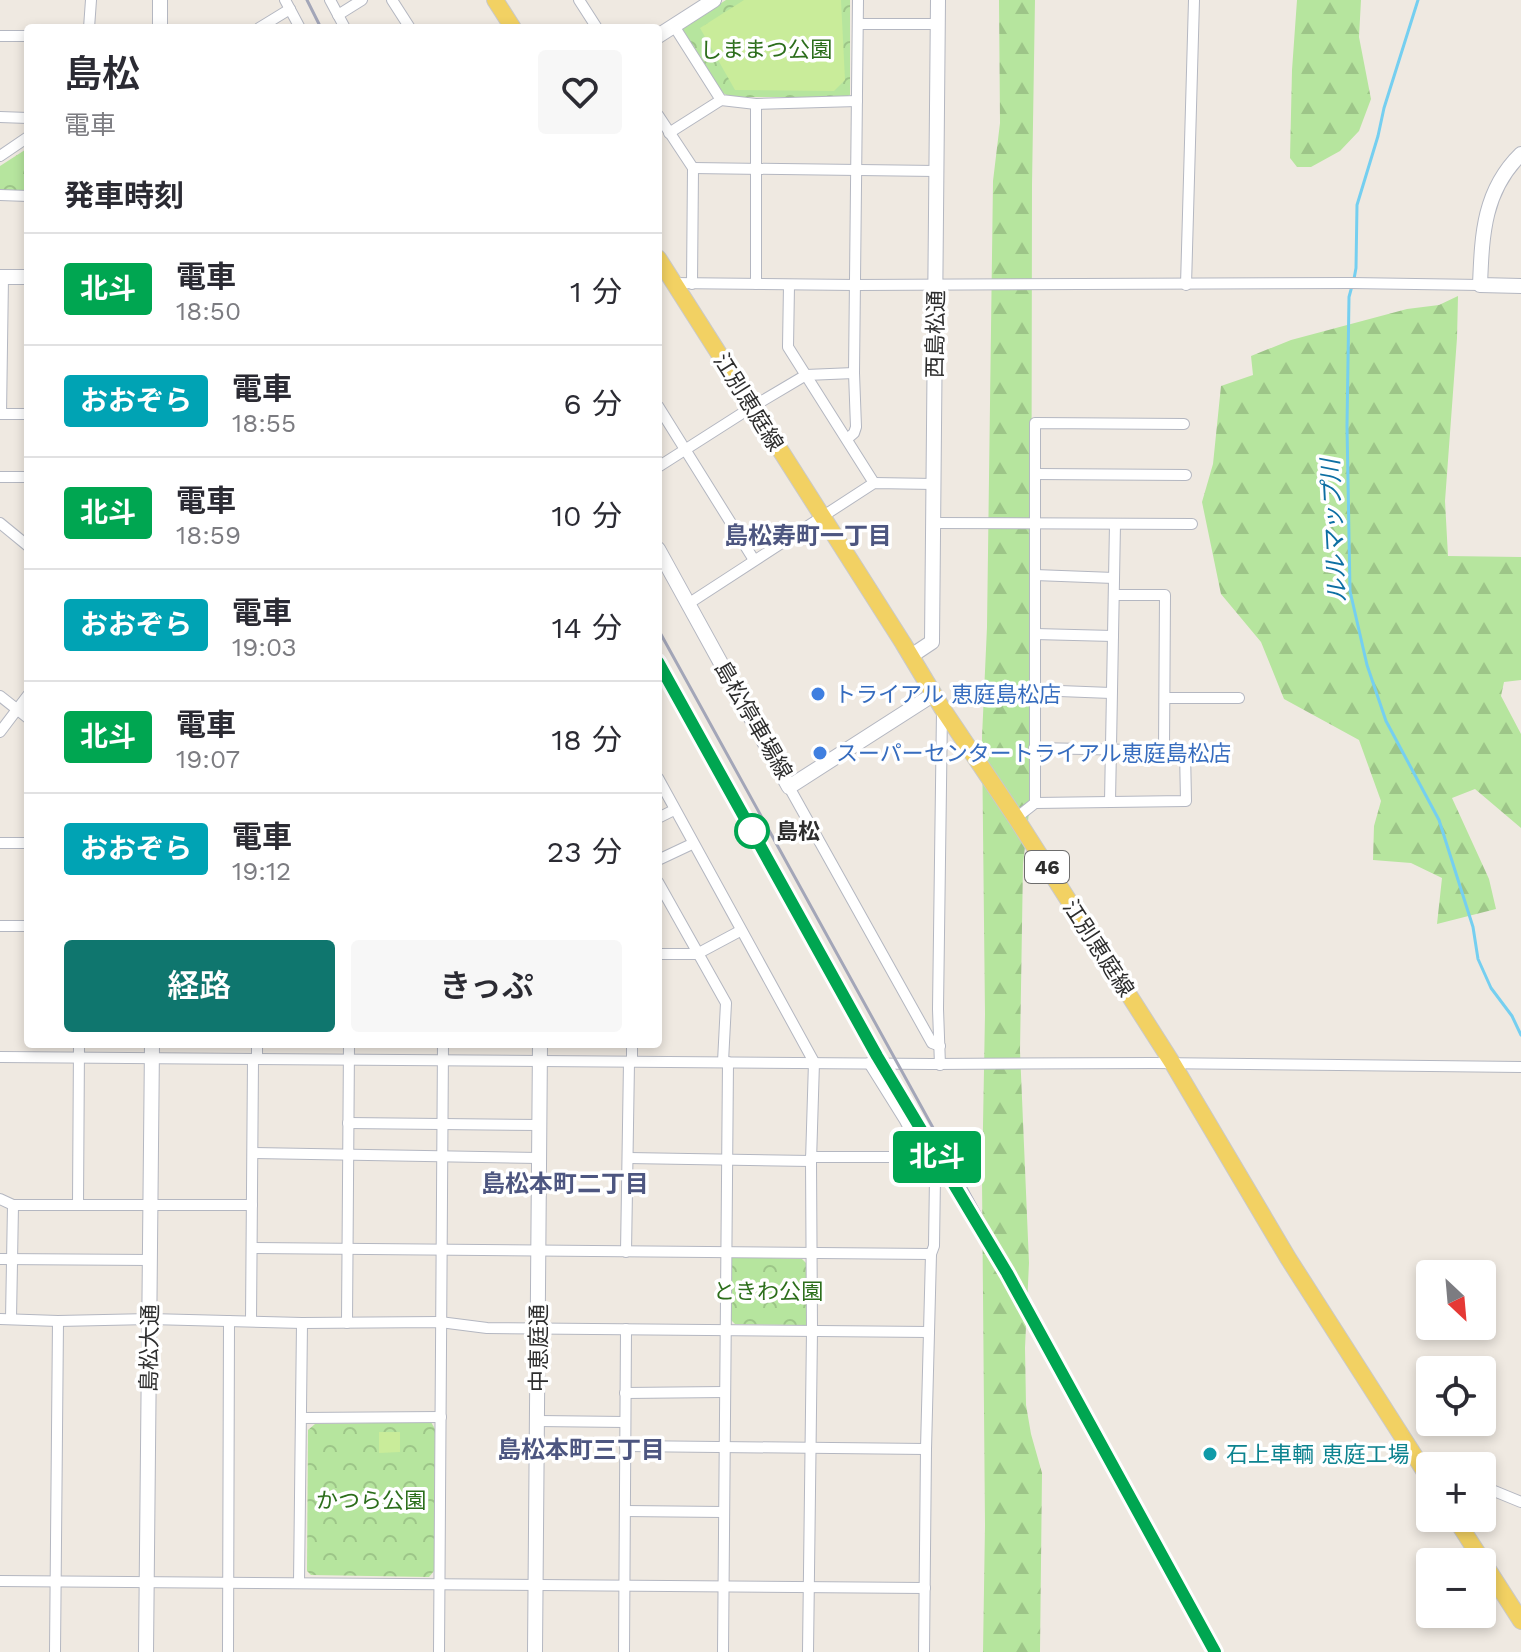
<!DOCTYPE html>
<html lang="ja">
<meta charset="utf-8">
<style>
:root{--surface:#fff;--page:#f7f7f7;--text:#2b2b33;--muted:#7c7c81;--line:#e1e1e2;--accent:#0f766e}
body{margin:0;font-family:"Work Sans","Noto Sans JP",sans-serif;background:var(--page);color:var(--text);height:100vh;display:flex;flex-direction:column;font-size:30px;white-space:nowrap}
*{box-sizing:border-box;margin:0}
p{font-size:26px;color:var(--muted)}
.icon{flex:none;width:44px;height:44px;fill:none;stroke:currentColor;stroke-width:2;stroke-linecap:round;stroke-linejoin:round}
.map{position:relative;flex:1;overflow:hidden}
.sheet{position:absolute;left:24px;top:24px;width:638px;height:1024px;display:flex;flex-direction:column;background:var(--surface);border-radius:8px;box-shadow:0 4px 12px #0003}
.sheet>*{flex:none}
.badge{padding:0 16px;border-radius:6px;font-size:28px;line-height:52px}
.needle{width:52px;rotate:154deg}
.tools{position:absolute;left:1416px;top:1260px;display:grid;gap:16px}
.tools a{display:grid;place-items:center;width:80px;height:80px;border-radius:8px;background:var(--surface);box-shadow:0 4px 12px #0003;font-size:40px}
.map>.badge{position:absolute;translate:-50% -50%;box-shadow:0 0 0 4px #fff}
h2{padding:0 40px;font-size:30px;line-height:72px}
.round{display:grid;place-items:center;flex:none;width:84px;height:84px;border-radius:8px;background:var(--page)}
.summary{display:flex;align-items:center;justify-content:space-between;height:136px;padding:0 40px}
h1{font-size:38px;font-weight:600;line-height:60px}
.button{display:flex;gap:16px;margin-top:auto;padding:16px 40px}
.button a{flex:1;height:92px;border-radius:8px;background:var(--accent);color:#fff;font-size:32px;font-weight:600;line-height:92px;text-align:center}
.button a+a{background:var(--page);color:var(--text)}
ul{padding:0;list-style:none}
li{display:flex;align-items:center;gap:24px;height:112px;padding:0 40px;border-top:2px solid var(--line)}
li div{flex:1}
li b{display:block;font-size:30px}
li em{font-style:normal}
li .badge{min-width:88px;font-weight:700;text-align:center}
.map>svg:first-child{display:block}
</style>
<div class="map">
<svg width="1521" height="1652" viewBox="0 0 1521 1652">
<defs>
<pattern id="forest-firs" width="22" height="20" patternUnits="userSpaceOnUse" patternTransform="scale(2)"><rect width="22" height="20" fill="#b6e59e"/><path d="M5 1l3.5 6h-7zM16 11l3.5 6h-7z" fill="#9dc588"/></pattern>
<pattern id="park-crowns" width="20" height="18" patternUnits="userSpaceOnUse" patternTransform="scale(2)"><rect width="20" height="18" fill="#b6e59e"/><path d="M2 6a3 3 0 1 1 6 0M12 15a3 3 0 1 1 6 0" fill="none" stroke="#9dc588"/></pattern>
</defs>
<rect width="100%" height="100%" fill="#efe9e1"/>
<g fill="url(#forest-firs)">
<polygon points="999,0 1035,0 1032,185 1031,795 1023,864 1020,1051 1029,1263 1025,1348 1026,1405 1031,1434 1042,1473 1040,1652 983,1652 985,1525 982,1181 985,1014 982,737 987,627 993,181 1000,123"/>
<polygon points="1297,0 1361,0 1359,37 1371,99 1359,131 1340,151 1311,167 1297,167 1290,158 1292,70"/>
<polygon points="1458,296 1457,338 1445,501 1448,556 1521,557 1521,680 1504,682 1501,696 1521,734 1521,828 1475,789 1452,798 1489,879 1496,909 1437,924 1442,878 1411,863 1373,860 1374,826 1381,801 1359,740 1284,699 1261,642 1221,594 1202,502 1213,464 1221,386 1253,375 1251,356 1291,340 1407,309 1439,305"/>
</g>
<g fill="url(#park-crowns)">
<polygon points="726,0 850,0 850,95 845,97 730,97 723,93 682,31 683,27"/>
<polygon points="28,148 28,191 0,191 0,166"/>
<polygon points="732,1257 802,1259 806,1263 806,1325 735,1324 730,1319"/>
<polygon points="431,1422 435,1429 434,1571 429,1577 311,1575 307,1571 308,1430 315,1424"/>
</g>
<g fill="#c9ec9a">
<polygon points="744,0 841,0 845,80 834,91 735,90 700,28"/>
<polygon points="379,1432 400,1432 400,1452 379,1453"/>
</g>
<g fill="none" stroke-linecap="round" stroke-linejoin="round">
<g stroke="#75cff0" stroke-width="3">
<polyline points="1354,279 1356,268 1357,205 1378,136 1384,108 1418,0"/>
<polyline points="1352,286 1349,297 1347,426 1350,591 1367,665 1386,721 1439,820 1473,927 1478,959 1491,988 1512,1016 1521,1035"/>
</g>
<g stroke="#b4b7c1" stroke-width="12">
<g id="street">
<polyline points="285,0 300,28"/>
<polyline points="330,0 345,28"/>
<polyline points="392,0 410,28"/>
<polyline points="579,0 597,28"/>
<polyline points="338,15 362,0"/>
<polyline points="858,24 938,24"/>
<polyline points="674,26 721,100 756,104 857,101"/>
<polyline points="89,28 91,0"/>
<polyline points="259,28 290,9"/>
<polyline points="0,36 28,36"/>
<polyline points="756,104 756,284"/>
<polyline points="658,115 693,168 692,284"/>
<polyline points="0,117 28,118"/>
<polyline points="669,133 721,100"/>
<polyline points="0,156 28,137"/>
<polyline points="693,168 936,171"/>
<polyline points="0,195 28,196"/>
<polyline points="673,283 855,285 1351,283 1480,285"/>
<polyline points="789,285 788,347 874,483"/>
<polyline points="1186,285 1194,0"/>
<polyline points="658,406 754,560"/>
<polyline points="0,414 28,414"/>
<polyline points="1,414 3,277"/>
<polyline points="847,439 854,433 856,427 854,373 858,0"/>
<polyline points="658,467 752,407 806,375 854,373"/>
<polyline points="1036,474 1186,475"/>
<polyline points="0,477 28,477"/>
<polyline points="0,523 28,546"/>
<polyline points="933,523 1192,524"/>
<polyline points="1035,575 1114,578"/>
<polyline points="1114,595 1165,595 1164,750"/>
<polyline points="688,604 874,483 934,484"/>
<polyline points="1035,634 1113,636"/>
<polyline points="1034,690 1111,693"/>
<polyline points="0,696 28,718"/>
<polyline points="1165,698 1239,698"/>
<polyline points="0,732 28,695"/>
<polyline points="658,778 814,1062 811,1161 812,1330 808,1652"/>
<polyline points="789,787 932,1043 940,1046"/>
<polyline points="1110,802 1115,524"/>
<polyline points="1035,803 1035,423 1184,424"/>
<polyline points="658,818 674,810"/>
<polyline points="1016,818 1035,803 1186,801 1185,751 1034,748"/>
<polyline points="0,843 28,843"/>
<polyline points="658,860 692,844"/>
<polyline points="658,882 726,1003 723,1062"/>
<polyline points="0,926 28,926"/>
<polyline points="658,954 697,954 740,931"/>
<polyline points="632,1044 632,1062"/>
<polyline points="0,1057 932,1064 1154,1063 1521,1067"/>
<polyline points="257,1059 257,1044"/>
<polyline points="869,1063 904,1119 935,1177 934,1246 931,1254 926,1449 924,1652"/>
<polyline points="940,1065 938,1009 942,711"/>
<polyline points="348,1123 540,1125"/>
<polyline points="253,1153 539,1158"/>
<polyline points="811,1157 924,1157"/>
<polyline points="628,1158 811,1161"/>
<polyline points="0,1199 13,1205 252,1205"/>
<polyline points="78,1204 79,1044"/>
<polyline points="252,1248 931,1254"/>
<polyline points="626,1252 629,1062"/>
<polyline points="0,1259 150,1260"/>
<polyline points="0,1319 58,1321 150,1319 302,1323 440,1322 487,1328 929,1332"/>
<polyline points="11,1319 13,1205"/>
<polyline points="251,1321 253,1059"/>
<polyline points="347,1323 349,1044"/>
<polyline points="625,1393 724,1392"/>
<polyline points="301,1418 441,1417"/>
<polyline points="538,1421 625,1422"/>
<polyline points="625,1446 926,1449"/>
<polyline points="1482,1486 1521,1502"/>
<polyline points="625,1511 723,1512"/>
<polyline points="0,1581 925,1588"/>
<polyline points="299,1583 302,1323"/>
<polyline points="55,1652 58,1321"/>
<polyline points="228,1652 229,1321"/>
<polyline points="439,1652 443,1044"/>
<polyline points="624,1652 626,1329"/>
<polyline points="723,1652 728,1062"/>
</g>
</g>
<g stroke="#b4b7c1" stroke-width="16">
<g id="secondary">
<polyline points="160,28 160,0"/>
<polyline points="658,36 714,0"/>
<path d="M1521,154c-38,37 -39,82 -41,131l41,1"/>
<polyline points="0,277 28,277"/>
<polyline points="658,549 789,787 934,694"/>
<polyline points="911,656 932,642 938,0"/>
<polyline points="146,1652 152,1044"/>
<polyline points="535,1652 540,1044"/>
</g>
</g>
<g stroke="#c9c9c9" stroke-width="18">
<g id="primary">
<polyline points="495,0 513,28"/>
<polyline points="658,258 903,643 942,708 1016,818 1173,1064 1288,1258 1430,1480"/>
<polyline points="1455,1518 1521,1621"/>
</g>
</g>
<use href="#street" stroke="#fff" stroke-width="10"/>
<use href="#secondary" stroke="#fff" stroke-width="14"/>
<use href="#primary" stroke="#f2d163" stroke-width="16"/>
<g stroke="#a3a6b8" stroke-width="3">
<polyline points="307,0 321,28"/>
<polyline points="658,629 1222,1652"/>
<polyline points="658,662 877,1056 915,1119"/>
</g>
</g>
<g fill="none" stroke-linecap="round" stroke-linejoin="round">
<g stroke="#fff" stroke-width="18">
<polyline id="line" points="658,662 877,1056 1007,1273 1215,1652"/>
</g>
<use href="#line" stroke="#00a651" stroke-width="12"/>
</g>
<g fill="#3f7fe0" stroke="#fff" stroke-width="3">
<circle cx="818" cy="694" r="8"/>
<circle cx="820" cy="753" r="8"/>
</g>
<circle fill="#fff" stroke="#00a651" stroke-width="4" cx="752" cy="831" r="16"/>
<circle fill="#0f9aa8" stroke="#fff" stroke-width="3" cx="1210" cy="1454" r="8"/>
<g text-anchor="middle" stroke-width="7" stroke-linejoin="round" paint-order="stroke">
<rect fill="#fff" stroke="#6d6d6d" stroke-width="2" x="1025" y="851" width="44" height="32" rx="6"/>
<g font-size="20" font-weight="bold" fill="#2e2e2e">
<text x="1047" y="874">46</text>
</g>
<g font-size="22" fill="#2c6e1b" stroke="#fff">
<text x="766" y="57">しままつ公園</text>
<text x="768" y="1299">ときわ公園</text>
<text x="371" y="1508">かつら公園</text>
</g>
<g font-size="22" fill="#2e2e2e" stroke="#fff">
<text transform="translate(935 334) rotate(-89)" y="8">西島松通</text>
<text transform="translate(749 402) rotate(58)" y="8">江別恵庭線</text>
<text transform="translate(754 720) rotate(60)" y="8">島松停車場線</text>
<text transform="translate(1099 948) rotate(57)" y="8">江別恵庭線</text>
<text transform="translate(149 1348) rotate(-89)" y="8">島松大通</text>
<text transform="translate(538 1348) rotate(-90)" y="8">中恵庭通</text>
</g>
<g font-size="22" fill="#366cbe" stroke="#fff" text-anchor="start">
<text x="834" y="702">トライアル 恵庭島松店</text>
<text x="836" y="761">スーパーセンタートライアル恵庭島松店</text>
</g>
<g font-size="22" font-weight="bold" fill="#2e2e2e" stroke="#fff" text-anchor="start">
<text x="776" y="839">島松</text>
</g>
<g font-size="22" fill="#0d838f" stroke="#fff" text-anchor="start">
<text x="1226" y="1462">石上車輌 恵庭工場</text>
</g>
<g font-size="24" font-style="italic" fill="#0d6fa3" stroke="#fff">
<text transform="translate(1334 531) rotate(-93)" y="8">ルルマップ川</text>
</g>
<g font-size="24" font-weight="bold" fill="#4d5680" stroke="#fff">
<text x="808" y="544">島松寿町一丁目</text>
<text x="565" y="1192">島松本町二丁目</text>
<text x="581" y="1458">島松本町三丁目</text>
</g>
</g>
</svg>
<div class="tools">
<a><svg class="needle" viewBox="-14 -14 28 28"><path d="M0-13l5 13h-10z" fill="#e53935"/><path d="M0 13l5-13h-10z" fill="#7c7c81"/></svg></a>
<a><svg class="icon" aria-label="locate" viewBox="0 0 24 24"><circle cx="12" cy="12" r="6"/><path d="M12 2v4M12 18v4M2 12h4M18 12h4"/></svg></a>
<a>+</a>
<a>−</a>
</div>
<b class="badge" style="left:937px;top:1157px;background:#00a651;color:#fff">北斗</b>
<section class="sheet">
<div class="summary"><div><h1>島松</h1><p>電車</p></div><a class="round"><svg class="icon" aria-label="heart" viewBox="0 0 24 24"><path d="M12 20l-8-8c-3-5 5-10 8-4 3-6 11-1 8 4z"/></svg></a></div>
<h2>発車時刻</h2>
<ul>
<li><span class="badge" style="background:#00a651;color:#fff">北斗</span><div><b>電車</b><p>18:50</p></div><em>1 分</em></li>
<li><span class="badge" style="background:#00a3b4;color:#fff">おおぞら</span><div><b>電車</b><p>18:55</p></div><em>6 分</em></li>
<li><span class="badge" style="background:#00a651;color:#fff">北斗</span><div><b>電車</b><p>18:59</p></div><em>10 分</em></li>
<li><span class="badge" style="background:#00a3b4;color:#fff">おおぞら</span><div><b>電車</b><p>19:03</p></div><em>14 分</em></li>
<li><span class="badge" style="background:#00a651;color:#fff">北斗</span><div><b>電車</b><p>19:07</p></div><em>18 分</em></li>
<li><span class="badge" style="background:#00a3b4;color:#fff">おおぞら</span><div><b>電車</b><p>19:12</p></div><em>23 分</em></li>
</ul>
<div class="button"><a>経路</a><a>きっぷ</a></div>
</section>
</div>
